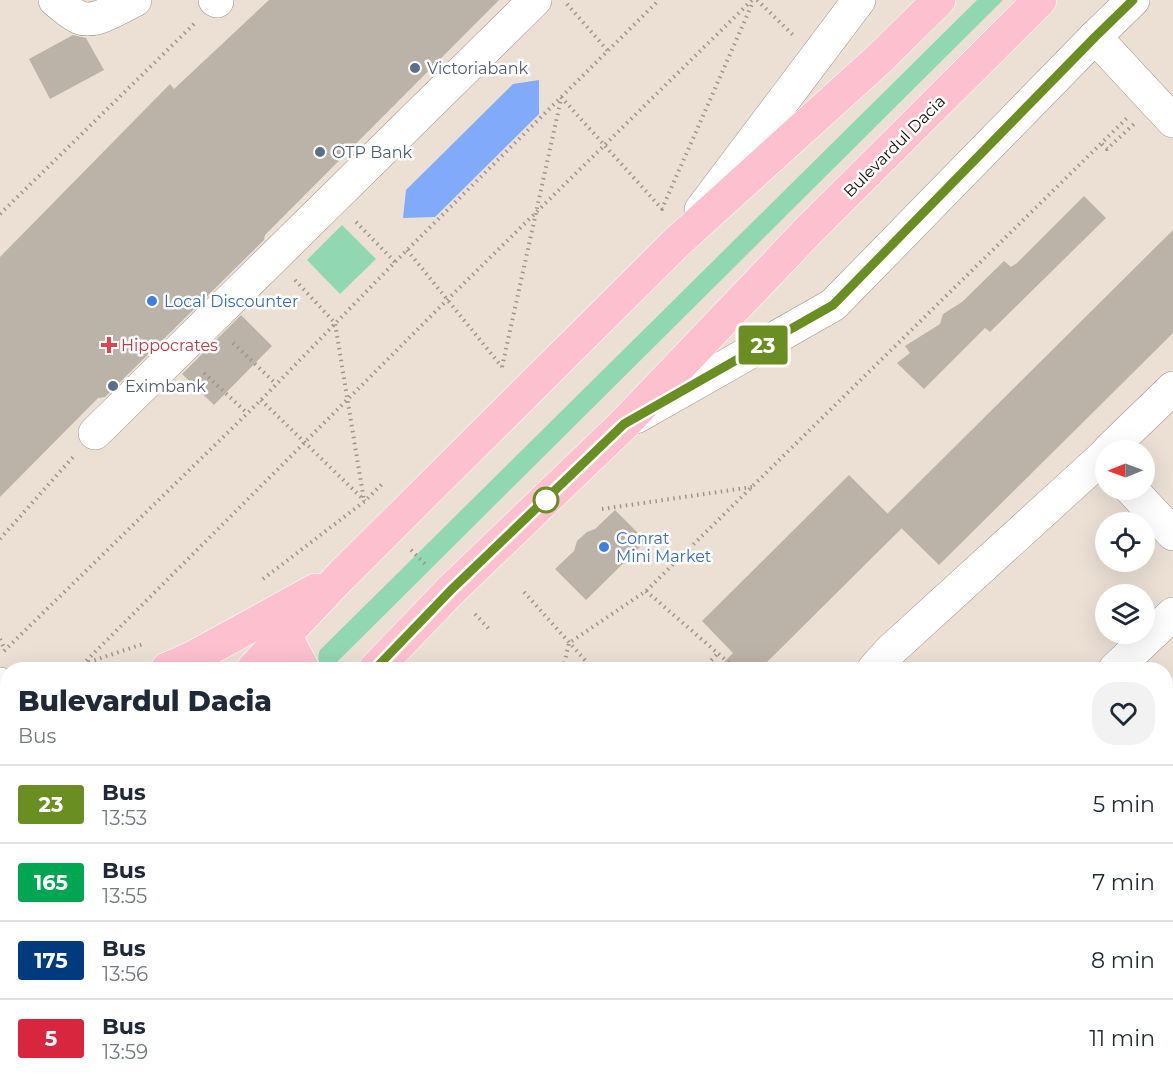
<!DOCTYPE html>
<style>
:root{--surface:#fff;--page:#f2f2f3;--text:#1f2937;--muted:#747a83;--line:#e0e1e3}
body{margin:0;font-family:Montserrat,sans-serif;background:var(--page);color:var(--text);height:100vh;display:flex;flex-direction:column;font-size:22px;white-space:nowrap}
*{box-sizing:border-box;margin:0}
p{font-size:20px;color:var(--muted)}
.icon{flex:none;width:33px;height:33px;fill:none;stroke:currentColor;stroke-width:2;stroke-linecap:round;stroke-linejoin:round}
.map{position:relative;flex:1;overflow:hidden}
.details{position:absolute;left:0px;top:662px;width:1173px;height:428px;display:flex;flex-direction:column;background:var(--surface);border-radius:24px 24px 0 0;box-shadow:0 6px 24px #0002}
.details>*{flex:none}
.badge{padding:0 12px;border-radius:4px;font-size:21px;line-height:39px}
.needle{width:39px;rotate:269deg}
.tools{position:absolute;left:1095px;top:440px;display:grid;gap:12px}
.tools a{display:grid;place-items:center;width:60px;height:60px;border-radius:50%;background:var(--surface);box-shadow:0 6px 24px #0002;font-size:30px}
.map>.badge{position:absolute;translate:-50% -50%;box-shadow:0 0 0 3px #fff}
.round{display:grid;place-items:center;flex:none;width:63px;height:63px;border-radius:24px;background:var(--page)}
.summary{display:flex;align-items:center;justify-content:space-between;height:102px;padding:0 18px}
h1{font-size:28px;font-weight:800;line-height:45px}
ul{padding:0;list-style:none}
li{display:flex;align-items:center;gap:18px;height:78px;padding:0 18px;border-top:2px solid var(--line)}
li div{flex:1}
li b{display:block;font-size:22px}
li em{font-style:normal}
li .badge{min-width:66px;font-weight:700;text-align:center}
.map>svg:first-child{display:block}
</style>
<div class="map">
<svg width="1173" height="1088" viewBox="0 0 1173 1088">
<rect width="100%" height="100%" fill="#ece0d5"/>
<g fill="#91d7b1">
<path d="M977,0h26l-673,669 -8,-1c-4,-7 -5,-10 -2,-18z"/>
<polygon points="342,225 376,259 340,294 307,260"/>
</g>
<polygon fill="#81abfa" points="539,80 539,114 435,217 403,218 406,190 513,84"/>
<g fill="#bbb3a7">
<polygon points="269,0 499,0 265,235 264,240 105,397 98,398 0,497 0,257 170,84 174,89"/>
<polygon points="73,35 86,38 104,70 50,99 29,59"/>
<polygon points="1084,196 1106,218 990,332 985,328 924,389 900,366 897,363 910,353 905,346 940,324 943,314 962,302 1004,261 1011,267 1017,263"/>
<polygon points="1173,230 1173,333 939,565 887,514"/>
<polygon points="241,315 272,346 214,405 182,374"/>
<polygon points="849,475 902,528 760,669 717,669 733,653 702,621"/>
<polygon points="615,510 646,541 586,600 555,569 574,551 577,541 587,532 595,529"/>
</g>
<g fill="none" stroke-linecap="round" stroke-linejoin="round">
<g stroke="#9f948a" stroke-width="34">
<g id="minor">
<path d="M55,0c7,6 15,13 23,17 17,8 42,-10 57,-17"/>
<polyline points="215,0 217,1"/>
<polyline points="1095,37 1173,121"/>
<polyline points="701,210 859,0"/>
<polyline points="636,417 833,305 1095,37 1133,0"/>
<polyline points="95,433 535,0"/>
<polyline points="1109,450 1173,388"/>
<polyline points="1131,489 1173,534"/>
<polyline points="874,669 890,651 1106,454"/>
<polyline points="1115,669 1173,614"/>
<polyline points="0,684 8,690"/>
<polyline points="1166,949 1173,942"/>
<polyline points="1087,1082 1094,1088"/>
</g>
</g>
<g stroke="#fff" stroke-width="34">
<g id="major">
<polyline points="285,635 303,669"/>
<polyline points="167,669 194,657 316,590"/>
<polyline points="253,669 341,576 676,243 879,59 939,0"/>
<polyline points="375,669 451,590 624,424 808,231 1040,0"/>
<polyline points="0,716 8,715"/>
<polyline points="0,753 8,755"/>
</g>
</g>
<g stroke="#fff" stroke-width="34">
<g id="highway">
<polyline points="0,923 8,916"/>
<polyline points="0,1042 8,1035"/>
<polyline points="514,1082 521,1088"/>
</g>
</g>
<g stroke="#9f958d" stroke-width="4" stroke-dasharray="1.5 4.5" stroke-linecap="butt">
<polyline points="757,0 793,35"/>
<polyline points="567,4 608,51"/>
<polyline points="561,97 662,209 753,2"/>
<polyline points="1102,144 1107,149 1134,124"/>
<polyline points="0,214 194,24"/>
<polyline points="356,222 395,262"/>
<polyline points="407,250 502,367"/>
<polyline points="295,280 335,323 364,501"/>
<polyline points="233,343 276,384"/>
<polyline points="502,367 561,99"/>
<polyline points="204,373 247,413"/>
<polyline points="261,400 365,501"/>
<polyline points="602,509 752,487"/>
<polyline points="0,539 73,457"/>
<polyline points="411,550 427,566"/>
<polyline points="263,579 365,501 383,483"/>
<polyline points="646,591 736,669"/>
<polyline points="524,592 593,669"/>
<polyline points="475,614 489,629"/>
<polyline points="0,639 5,650"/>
<polyline points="4,651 261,400 395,262 659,0"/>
<polyline points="83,664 143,644"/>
<polyline points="34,669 83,664 447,300 752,0"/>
<polyline points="563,669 569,643 646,591 1127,118"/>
<polyline points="703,669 718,653"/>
<polyline points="324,1082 331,1088"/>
<polyline points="717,1082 723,1088"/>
<polyline points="27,1088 33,1082"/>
<polyline points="143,1088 149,1082"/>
</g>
<use href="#minor" stroke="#fff" stroke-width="33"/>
<use href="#major" stroke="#fcc0cf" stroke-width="33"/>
<use href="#highway" stroke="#fa96af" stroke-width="33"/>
</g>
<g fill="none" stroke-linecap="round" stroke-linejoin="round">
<g stroke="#fff" stroke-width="14">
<polyline id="line" points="375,669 451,590 624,424 833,305 1095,37 1133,0"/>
</g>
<use href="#line" stroke="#6b8e23" stroke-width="9"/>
</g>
<g fill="#5c6f8a" stroke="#fff" stroke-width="2">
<circle cx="415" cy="68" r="6"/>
<circle cx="320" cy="152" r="6"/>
<circle cx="113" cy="386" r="6"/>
</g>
<g fill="#3f7fe0" stroke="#fff" stroke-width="2">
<circle cx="152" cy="301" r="6"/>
<circle cx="604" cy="547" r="6"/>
</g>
<path fill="#e0444e" stroke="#fff" stroke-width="2" d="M106 336h6v6h6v6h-6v6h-6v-6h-6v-6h6z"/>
<circle fill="#fff" stroke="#6b8e23" stroke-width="3" cx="546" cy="500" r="12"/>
<g text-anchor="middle" stroke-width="5" stroke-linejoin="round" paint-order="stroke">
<g font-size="16" fill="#4e5e75" stroke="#fff" text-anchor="start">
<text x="427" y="74">Victoriabank</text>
<text x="332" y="158">OTP Bank</text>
<text x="125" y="392">Eximbank</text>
</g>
<g font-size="16" fill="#120e0b" stroke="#fff">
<text transform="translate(894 146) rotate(-45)" y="6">Bulevardul Dacia</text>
</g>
<g font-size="16" fill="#366cbe" stroke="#fff" text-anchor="start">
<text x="164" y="307">Local Discounter</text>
<text x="616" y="544">Conrat<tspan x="616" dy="18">Mini Market</tspan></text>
</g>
<g font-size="16" fill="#be3a42" stroke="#fff" text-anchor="start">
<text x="121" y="351">Hippocrates</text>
</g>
</g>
</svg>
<div class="tools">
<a><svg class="needle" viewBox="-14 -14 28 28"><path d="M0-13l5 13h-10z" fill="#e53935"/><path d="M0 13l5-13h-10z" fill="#747a83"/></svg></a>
<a><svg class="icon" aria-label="locate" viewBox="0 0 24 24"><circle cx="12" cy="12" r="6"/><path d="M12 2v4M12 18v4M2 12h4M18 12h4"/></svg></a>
<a><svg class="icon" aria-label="layers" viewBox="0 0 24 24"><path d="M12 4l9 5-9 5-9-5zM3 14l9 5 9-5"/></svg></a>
</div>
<b class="badge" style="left:763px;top:345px;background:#6b8e23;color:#fff">23</b>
<section class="details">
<div class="summary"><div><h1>Bulevardul Dacia</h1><p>Bus</p></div><a class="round"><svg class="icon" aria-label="heart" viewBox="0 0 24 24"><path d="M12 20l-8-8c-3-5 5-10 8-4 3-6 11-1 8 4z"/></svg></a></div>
<ul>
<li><span class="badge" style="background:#6b8e23;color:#fff">23</span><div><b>Bus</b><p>13:53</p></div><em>5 min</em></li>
<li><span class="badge" style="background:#00a651;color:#fff">165</span><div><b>Bus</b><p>13:55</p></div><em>7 min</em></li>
<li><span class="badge" style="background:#003b80;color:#fff">175</span><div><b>Bus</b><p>13:56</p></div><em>8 min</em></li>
<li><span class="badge" style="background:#d7263d;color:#fff">5</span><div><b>Bus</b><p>13:59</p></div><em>11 min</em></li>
</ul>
</section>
</div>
